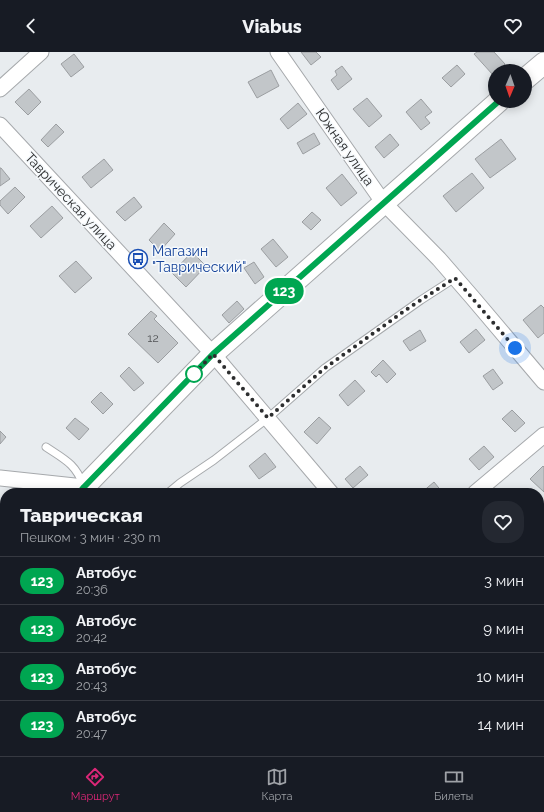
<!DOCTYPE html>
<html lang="ru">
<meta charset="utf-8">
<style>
:root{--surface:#171b24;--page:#242831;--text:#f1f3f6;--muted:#9ea1a6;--line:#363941;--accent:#db2777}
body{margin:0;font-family:Raleway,sans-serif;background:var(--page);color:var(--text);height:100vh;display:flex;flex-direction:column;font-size:15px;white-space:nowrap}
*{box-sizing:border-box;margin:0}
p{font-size:13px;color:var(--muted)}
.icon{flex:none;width:22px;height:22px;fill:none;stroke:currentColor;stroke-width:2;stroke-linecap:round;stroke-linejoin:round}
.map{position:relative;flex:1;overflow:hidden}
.side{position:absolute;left:0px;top:436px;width:544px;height:268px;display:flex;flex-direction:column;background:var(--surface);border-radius:16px 16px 0 0;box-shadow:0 2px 10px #0003}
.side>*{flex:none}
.badge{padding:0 8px;border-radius:13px;font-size:14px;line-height:26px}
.needle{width:26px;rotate:182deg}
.controls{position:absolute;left:488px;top:12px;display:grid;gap:8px}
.controls a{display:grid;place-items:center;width:44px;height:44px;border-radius:50%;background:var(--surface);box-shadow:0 2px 10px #0003;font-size:20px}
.you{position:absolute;width:20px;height:20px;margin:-10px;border:3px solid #fff;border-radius:50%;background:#1a73e8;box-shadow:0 0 0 6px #1a73e833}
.map>.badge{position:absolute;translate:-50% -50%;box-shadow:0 0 0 2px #fff}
.round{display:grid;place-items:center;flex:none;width:42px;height:42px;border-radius:16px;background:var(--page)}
.head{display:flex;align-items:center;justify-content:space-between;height:68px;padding:0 20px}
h1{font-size:19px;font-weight:800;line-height:30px}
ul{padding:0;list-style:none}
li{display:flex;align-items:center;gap:12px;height:48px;padding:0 20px;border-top:1px solid var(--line)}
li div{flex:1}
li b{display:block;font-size:15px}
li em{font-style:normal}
li .badge{min-width:44px;font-weight:700;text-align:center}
header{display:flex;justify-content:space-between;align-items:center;height:52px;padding:0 20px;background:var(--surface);font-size:18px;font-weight:800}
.dock{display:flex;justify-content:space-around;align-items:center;height:56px;border-top:1px solid var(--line);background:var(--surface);font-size:11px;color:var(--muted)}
.dock a{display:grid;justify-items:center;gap:2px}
.dock .on{color:var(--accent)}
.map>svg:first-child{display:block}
</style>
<header><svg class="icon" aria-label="back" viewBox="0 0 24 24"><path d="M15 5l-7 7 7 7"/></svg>Viabus<svg class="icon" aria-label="heart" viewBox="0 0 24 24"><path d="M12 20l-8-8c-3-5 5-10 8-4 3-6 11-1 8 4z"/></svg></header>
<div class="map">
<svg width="544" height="704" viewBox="0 0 544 704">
<rect width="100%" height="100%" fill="#e8ecef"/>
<polygon fill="#bdd3b0" points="5,609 5,699 34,699 36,704 0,704 0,618"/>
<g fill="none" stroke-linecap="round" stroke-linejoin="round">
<polyline stroke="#a6dfe1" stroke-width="23" points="0,605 5,607"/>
</g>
<g fill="#c2c6c9" stroke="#9b9ea1">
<polygon points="301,0 316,0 321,5 311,13"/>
<polygon points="477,0 494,0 505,12 498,19 495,19 495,21 493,23 474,2"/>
<polygon points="74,2 84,15 71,25 61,12"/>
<polygon points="457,13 465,22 451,35 442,26"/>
<polygon points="342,14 352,27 338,38 331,28 337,23 335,19"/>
<polygon points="271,18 279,34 257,46 248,30"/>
<polygon points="29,37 41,50 28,63 15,50"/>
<polygon points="367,46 382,64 369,75 353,57"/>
<polygon points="421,47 432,60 425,65 430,71 421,78 406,60"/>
<polygon points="298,51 307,62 288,77 280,67"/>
<polygon points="56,72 64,80 48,95 41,88"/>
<polygon points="314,81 320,92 303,102 297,91"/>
<polygon points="390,82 399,93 384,106 375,95"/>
<polygon points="501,87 516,107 490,126 475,107"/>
<polygon points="104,107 113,118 91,136 82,125"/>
<polygon points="0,116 1,116 10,127 0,134"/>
<polygon points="472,121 484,136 456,160 443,144"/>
<polygon points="342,122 357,141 341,154 326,136"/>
<polygon points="15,135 25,145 8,162 0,153 0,149"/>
<polygon points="134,145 142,155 125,169 116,160"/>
<polygon points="52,154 63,166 41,186 30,174"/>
<polygon points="312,160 321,168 311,178 302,170"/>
<polygon points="164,171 175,182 160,199 149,188"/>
<polygon points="273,187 288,205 276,215 261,197"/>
<polygon points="192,200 206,214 186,235 172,221"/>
<polygon points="76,209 92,226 75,241 59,224"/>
<polygon points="254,210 264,225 255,232 244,216"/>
<polygon points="237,249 244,257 229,271 222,263"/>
<polygon points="541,253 544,256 544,281 538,286 523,268"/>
<polygon points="151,259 157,264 154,267 178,291 158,311 128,282"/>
<polygon points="476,277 485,288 469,301 460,290"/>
<polygon points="420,278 426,289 410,299 403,289"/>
<polygon points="383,308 396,322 387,331 379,322 376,325 371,320"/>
<polygon points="129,315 144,331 134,339 120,324"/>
<polygon points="493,317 503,331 493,338 483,324"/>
<polygon points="355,328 365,339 348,354 339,343"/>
<polygon points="101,340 113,352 103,362 91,350"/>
<polygon points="512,358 525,371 515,380 502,367"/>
<polygon points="319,365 331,376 317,392 304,380"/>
<polygon points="75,366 89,377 79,388 66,376"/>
<polygon points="0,379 6,385 0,392"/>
<polygon points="484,394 494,405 479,418 469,407"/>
<polygon points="265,401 276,415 259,427 249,414"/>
<polygon points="360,414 368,423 353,436 345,427"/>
<polygon points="543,414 544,415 544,440 530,427"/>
<polygon points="434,430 443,441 421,441"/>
<polygon points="83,699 104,699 96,704 86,704"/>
<polygon points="228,699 253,699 254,701 250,704 232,704"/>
<polygon points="429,699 432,699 436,704 424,704"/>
<polygon points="524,699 528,704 517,704 523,699"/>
</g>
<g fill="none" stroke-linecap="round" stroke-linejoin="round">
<g stroke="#a6a9ac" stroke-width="9">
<g id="service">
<path d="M46,395c18,12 30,17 37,38"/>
<polyline points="168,441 180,431 214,408 268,366 325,316 421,248 455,226"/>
</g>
</g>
<g stroke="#a6a9ac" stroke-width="17">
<g id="minor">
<polyline points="278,0 383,150 439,207 472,245 544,330"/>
<polyline points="0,37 41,0"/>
<polyline points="0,73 213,302 331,441"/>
<polyline points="0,426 84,435"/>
<polyline points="475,441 544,383"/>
<polyline points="539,650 544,645"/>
<polyline points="539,680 544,686"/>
<polyline points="123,704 128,699"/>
<polyline points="479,704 484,699"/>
</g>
</g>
<g stroke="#a6a9ac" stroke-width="23">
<g id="secondary">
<polyline points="525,27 544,11"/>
<polyline points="79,441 84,435 213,302 499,49"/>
<polyline points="0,574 5,565"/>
</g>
</g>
<use href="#service" stroke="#fff" stroke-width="7"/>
<use href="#minor" stroke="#fff" stroke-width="15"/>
<use href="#secondary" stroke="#fff" stroke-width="21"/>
</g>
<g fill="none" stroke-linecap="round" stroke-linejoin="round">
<g stroke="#fff" stroke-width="9">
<polyline id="line" points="79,441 84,435 213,302 499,49"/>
</g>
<use href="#line" stroke="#00a651" stroke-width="6"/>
<polyline stroke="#2d2e2f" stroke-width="4" stroke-dasharray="0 7.2" points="194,322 192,324 213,302 268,366 325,316 410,255 455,226 515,296"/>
</g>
<defs>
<g id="bus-ring" transform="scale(1)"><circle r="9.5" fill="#f5f9fc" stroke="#1a4fb4" stroke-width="1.5"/><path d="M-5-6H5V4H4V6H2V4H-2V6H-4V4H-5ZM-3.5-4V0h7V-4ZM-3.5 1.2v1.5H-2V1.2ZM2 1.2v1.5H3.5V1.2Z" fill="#1a4fb4"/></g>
</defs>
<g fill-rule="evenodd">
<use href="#bus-ring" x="138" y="207"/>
</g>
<circle fill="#fff" stroke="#00a651" stroke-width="2" cx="194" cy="322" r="8"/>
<g text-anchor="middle" stroke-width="3" stroke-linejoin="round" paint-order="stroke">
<g font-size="12" fill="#525456">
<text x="153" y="290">12</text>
</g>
<g font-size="14" fill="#2d2e2f" stroke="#f5f9fc">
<text transform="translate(345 95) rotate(55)" y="5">Южная улица</text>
<text transform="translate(71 149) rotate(47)" y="5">Таврическая улица</text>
</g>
<g font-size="14" fill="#164399" stroke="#f5f9fc" text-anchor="start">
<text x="152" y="204">Магазин<tspan x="152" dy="16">"Таврический"</tspan></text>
</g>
</g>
</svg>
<div class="controls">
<a><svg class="needle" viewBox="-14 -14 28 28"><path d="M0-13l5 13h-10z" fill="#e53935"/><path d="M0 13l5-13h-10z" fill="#9ea1a6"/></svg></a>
</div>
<div class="you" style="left:515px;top:296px"></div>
<b class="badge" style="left:284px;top:239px;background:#00a651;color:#fff">123</b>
<section class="side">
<div class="head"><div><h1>Таврическая</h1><p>Пешком · 3 мин · 230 m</p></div><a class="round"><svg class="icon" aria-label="heart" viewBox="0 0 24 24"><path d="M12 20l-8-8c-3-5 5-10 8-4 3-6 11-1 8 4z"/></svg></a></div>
<ul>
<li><span class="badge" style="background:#00a651;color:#fff">123</span><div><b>Автобус</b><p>20:36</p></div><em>3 мин</em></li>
<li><span class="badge" style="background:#00a651;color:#fff">123</span><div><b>Автобус</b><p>20:42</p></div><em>9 мин</em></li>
<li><span class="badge" style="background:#00a651;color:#fff">123</span><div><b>Автобус</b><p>20:43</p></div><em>10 мин</em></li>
<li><span class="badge" style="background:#00a651;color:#fff">123</span><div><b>Автобус</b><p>20:47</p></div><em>14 мин</em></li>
</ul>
</section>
</div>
<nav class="dock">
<a class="on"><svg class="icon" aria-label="directions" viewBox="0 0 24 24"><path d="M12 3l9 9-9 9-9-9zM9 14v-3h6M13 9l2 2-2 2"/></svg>Маршрут</a>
<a><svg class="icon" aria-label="map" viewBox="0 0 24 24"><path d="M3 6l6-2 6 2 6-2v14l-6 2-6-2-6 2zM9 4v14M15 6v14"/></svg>Карта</a>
<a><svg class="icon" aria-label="tickets" viewBox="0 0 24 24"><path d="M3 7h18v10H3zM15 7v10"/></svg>Билеты</a>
</nav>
